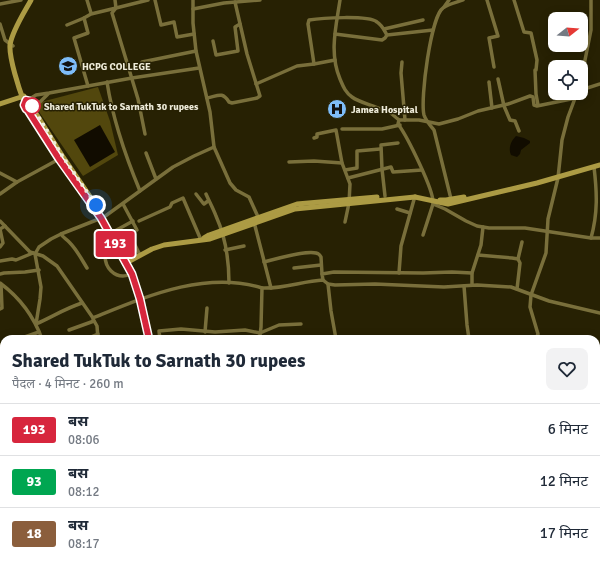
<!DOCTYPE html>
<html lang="hi">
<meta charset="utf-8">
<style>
:root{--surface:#fff;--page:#f2f2f3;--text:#1f2937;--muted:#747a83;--line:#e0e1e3}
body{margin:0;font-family:Signika,"Noto Sans Devanagari",sans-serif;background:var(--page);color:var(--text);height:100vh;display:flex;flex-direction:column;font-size:15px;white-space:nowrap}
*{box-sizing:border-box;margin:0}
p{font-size:13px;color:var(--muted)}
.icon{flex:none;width:22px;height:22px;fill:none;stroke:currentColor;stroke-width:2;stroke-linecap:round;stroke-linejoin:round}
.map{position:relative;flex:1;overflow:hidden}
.sheet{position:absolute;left:0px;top:335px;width:600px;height:232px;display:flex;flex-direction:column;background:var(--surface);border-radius:12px 12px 0 0;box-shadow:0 2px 10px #0003}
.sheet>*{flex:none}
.badge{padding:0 8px;border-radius:3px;font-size:14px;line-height:26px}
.needle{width:26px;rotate:73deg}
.buttons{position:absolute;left:548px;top:12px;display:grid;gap:8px}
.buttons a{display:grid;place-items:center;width:40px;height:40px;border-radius:8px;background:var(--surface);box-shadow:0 2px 10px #0003;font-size:20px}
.you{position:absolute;width:20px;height:20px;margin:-10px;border:3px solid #fff;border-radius:50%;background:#1a73e8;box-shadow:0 0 0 6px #1a73e833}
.map>.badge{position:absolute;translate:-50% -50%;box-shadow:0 0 0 2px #fff}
.round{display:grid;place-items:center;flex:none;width:42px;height:42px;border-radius:8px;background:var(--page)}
.headline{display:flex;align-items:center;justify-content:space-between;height:68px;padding:0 12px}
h1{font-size:19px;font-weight:800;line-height:30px}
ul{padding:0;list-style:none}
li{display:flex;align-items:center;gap:12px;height:52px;padding:0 12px;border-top:1px solid var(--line)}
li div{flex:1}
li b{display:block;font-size:15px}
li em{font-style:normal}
li .badge{min-width:44px;font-weight:700;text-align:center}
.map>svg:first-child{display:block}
</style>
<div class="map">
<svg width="600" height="567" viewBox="0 0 600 567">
<rect width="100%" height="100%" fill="#272103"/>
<polygon fill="#52470d" points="98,87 110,121 118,155 83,176 35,106 41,102"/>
<g fill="#110c00">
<polygon points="100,125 115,152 90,167 74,140"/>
<path d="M516,136l8,2 6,3v2l-9,7 -1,4 -3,3 -6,-2c-3,-7 0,-14 5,-19z"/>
<polygon points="0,454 4,456 4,563 157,563 161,567 0,567"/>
</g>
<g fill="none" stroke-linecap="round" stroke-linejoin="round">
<g stroke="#796f3b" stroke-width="3.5">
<polyline points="87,0 91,13"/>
<polyline points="155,0 161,25 174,22 177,37 194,34"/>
<polyline points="193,0 193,23 196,51 210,112 214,147 230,183 236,190 249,197 259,219"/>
<path d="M340,0c-4,27 -11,53 0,79 3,7 5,13 12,18 8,6 21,8 31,13l3,-1 13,11 -1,4c9,12 37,68 35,80l12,5 21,12 11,5 12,2h36l66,10c7,-25 6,-46 3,-71"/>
<polyline points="487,0 498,36 489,38 494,67"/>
<polyline points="514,0 524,32 531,33 537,60 536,70 535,70 536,94 538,105"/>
<polyline points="0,4 21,0"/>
<polyline points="444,7 449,0"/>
<polyline points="193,9 224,3 260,0"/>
<polyline points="84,18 88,33 74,38 88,86"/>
<polyline points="0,24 5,40 13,46"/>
<polyline points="67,25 84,18 91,14 116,8 115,0"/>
<polyline points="384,29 423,20"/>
<polyline points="335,34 382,40 385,38 387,35 433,30"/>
<polyline points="213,41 216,55 238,51 235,27 240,24"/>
<polyline points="142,62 196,51"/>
<polyline points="402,62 401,73 405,120"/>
<path d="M314,64l-6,-40 1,-4c12,-2 59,-5 68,2 5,3 7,8 10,13"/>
<polyline points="498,79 504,106 510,120 515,121 519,131"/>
<polyline points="581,80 591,30 591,0"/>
<path d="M107,82c6,39 18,73 33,109"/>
<polyline points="489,82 492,108"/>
<polyline points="256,84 297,66 314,64 335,60"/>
<polyline points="581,90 600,84"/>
<path d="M207,98c11,-2 15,-7 22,4l3,1 25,-5 3,-2 -13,-42 -12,-52"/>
<polyline points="28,100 36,95 49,93 132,78 199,68"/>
<polyline points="33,105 40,102 48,94"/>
<polyline points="399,120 419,120 439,124 458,119 478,111 508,104 530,96 533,97 534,105 537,106 576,98"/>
<polyline points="342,129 382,129 400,125"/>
<polyline points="145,134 138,99 112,13 116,8 148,0"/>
<polyline points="314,138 317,137 317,134 336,130 342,163 350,184 349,203 345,222"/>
<polyline points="146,153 156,179"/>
<polyline points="289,162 314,161 342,163"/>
<polyline points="345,170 357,168 357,151 380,149"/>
<polyline points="0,173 17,182 61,158"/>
<polyline points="348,178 391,167 393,172 422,170"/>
<polyline points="0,194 17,182"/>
<polyline points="196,194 203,203 204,204 208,201"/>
<path d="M206,194c3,7 7,14 10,22 9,20 13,46 13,67"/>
<polyline points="385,196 382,169 381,145 398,143"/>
<path d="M451,199l-17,-69c-4,-5 -8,-9 -10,-15 -4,-16 7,-99 19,-107 5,-4 15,-6 20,-8"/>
<polyline points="123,204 137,230"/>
<polyline points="397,209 410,213"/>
<path d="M0,221l30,31 13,4 14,10 36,52c52,-21 112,-48 169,-30l-1,39 -1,8 1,4"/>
<polyline points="139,221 170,207 172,203 183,198 201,240"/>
<polyline points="254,222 271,288"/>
<polyline points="113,232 133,221"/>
<path d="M61,234c2,4 6,5 9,9 7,7 12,17 17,25"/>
<polyline points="423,235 433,204"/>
<polyline points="591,238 600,238"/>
<path d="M114,242l-8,8c-4,17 9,31 26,24"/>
<polyline points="118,243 131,237 140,255"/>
<polyline points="0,247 3,243 0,229 5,226"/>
<polyline points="225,250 244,246"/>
<polyline points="478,255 512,258 518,259 520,263 517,289"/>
<polyline points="518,259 522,242"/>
<polyline points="0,261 12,259 16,260 33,253"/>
<path d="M264,262c11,-3 42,-12 52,-9 3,1 3,1 5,4l1,17"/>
<polyline points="294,268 321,265"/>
<polyline points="399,273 401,246 415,196"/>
<polyline points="0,274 4,273 25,272 39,270"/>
<polyline points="323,280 322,274 334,272 423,273 452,272 472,273"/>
<path d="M0,283c19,14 34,34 42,56"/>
<polyline points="328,284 331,311 336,339"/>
<polyline points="472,285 472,273 481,245 483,227"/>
<polyline points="464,286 467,325 469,339"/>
<path d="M262,288c21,1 41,-7 61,-8l5,4 7,1 40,-1 69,3 33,-2 34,2 38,14 51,12"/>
<polyline points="0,309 2,308 1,284"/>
<polyline points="93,319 97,326 98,339"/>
<polyline points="36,324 40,299 41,287 35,254 39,247 51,239 61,234 104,217 173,167 194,156 214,147"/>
<path d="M36,324c16,-7 30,-16 46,-21"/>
<polyline points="69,330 94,321"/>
<polyline points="205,332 207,308"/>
<polyline points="19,339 39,332"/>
<polyline points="86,339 98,334"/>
<polyline points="160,339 159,331 181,329 215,332 245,330 260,333 279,325 301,324"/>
<polyline points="536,339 538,334 530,307 531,295 546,253 548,219 558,178 562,140 568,117 577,93"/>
<polyline points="0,345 4,344"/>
<polyline points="0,397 4,397"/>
<polyline points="0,416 4,418"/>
<polyline points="596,520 600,517"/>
<polyline points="596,535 599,533"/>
<polyline points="222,563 226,567"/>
<polyline points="297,563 298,567"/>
<polyline points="397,563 399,567"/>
<polyline points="419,563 424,567"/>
<polyline points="457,563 458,567"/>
<polyline points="501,563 503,567"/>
<polyline points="583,563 587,567"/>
<polyline points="240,567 245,563"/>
<polyline points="268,567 282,563"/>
<polyline points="512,567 519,563"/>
<polyline points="537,567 549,563"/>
</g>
<g stroke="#ac9b44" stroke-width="5">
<path d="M31,0c-7,13 -19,31 -21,45 -1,13 9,44 14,57v5l3,2 32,50 42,59 31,56 9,25 8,40"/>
<polyline points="24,102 29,100 32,103 32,107 63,157 93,201"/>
<polyline points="0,104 24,96"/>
<polyline points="440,200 446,200 464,197"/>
<polyline points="204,238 209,235 297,204 377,197"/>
<polyline points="126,263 152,249 164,245 210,239 295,209 415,197 448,204 537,183 600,165"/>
<polyline points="304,563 306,567"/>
</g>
</g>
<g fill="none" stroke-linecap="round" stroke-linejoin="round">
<g stroke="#fff" stroke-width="9">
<polyline id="line" points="26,109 24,105 26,100 30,101 33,106 31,108 27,109 59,159 101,218 132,274 140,299 149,339"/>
</g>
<use href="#line" stroke="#d7263d" stroke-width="6"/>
<polyline stroke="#eeebd9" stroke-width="4" stroke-dasharray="0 7.2" points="32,106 63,157 96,205"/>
</g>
<defs>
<g id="university-disc" transform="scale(1)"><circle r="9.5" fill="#7ebdf9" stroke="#272103"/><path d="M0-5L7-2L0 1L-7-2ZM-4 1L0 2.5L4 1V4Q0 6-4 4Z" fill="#111"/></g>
<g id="hospital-disc" transform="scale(1)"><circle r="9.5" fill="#7ebdf9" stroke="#272103"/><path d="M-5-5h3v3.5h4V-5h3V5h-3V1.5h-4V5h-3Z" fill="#111"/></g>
</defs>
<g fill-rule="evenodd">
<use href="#university-disc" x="68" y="66"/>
<use href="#hospital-disc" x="337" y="109"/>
</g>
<circle fill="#fff" stroke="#d7263d" stroke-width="2" cx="32" cy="106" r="8"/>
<g text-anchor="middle" stroke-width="3" stroke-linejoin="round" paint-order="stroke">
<g font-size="10" font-weight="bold" fill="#eeebd9" stroke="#272103" text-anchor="start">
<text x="82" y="70">HCPG COLLEGE</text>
<text x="351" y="113">Jamea Hospital</text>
</g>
<g font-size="10" font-weight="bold" fill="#eeebd9" stroke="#272103" text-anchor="start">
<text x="44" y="110">Shared TukTuk to Sarnath 30 rupees</text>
</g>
</g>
</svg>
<div class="buttons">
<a><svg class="needle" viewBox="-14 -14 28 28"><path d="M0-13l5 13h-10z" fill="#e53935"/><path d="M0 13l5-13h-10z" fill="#747a83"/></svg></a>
<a><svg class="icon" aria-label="locate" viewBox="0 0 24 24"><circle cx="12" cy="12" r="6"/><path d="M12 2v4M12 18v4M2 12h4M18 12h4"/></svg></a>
</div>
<div class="you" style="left:96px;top:205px"></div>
<b class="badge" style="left:115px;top:244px;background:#d7263d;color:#fff">193</b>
<section class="sheet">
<div class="headline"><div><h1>Shared TukTuk to Sarnath 30 rupees</h1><p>पैदल · 4 मिनट · 260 m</p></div><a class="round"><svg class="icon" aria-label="heart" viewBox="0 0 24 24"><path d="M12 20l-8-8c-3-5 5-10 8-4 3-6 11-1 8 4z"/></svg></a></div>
<ul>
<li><span class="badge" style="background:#d7263d;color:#fff">193</span><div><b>बस</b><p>08:06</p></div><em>6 मिनट</em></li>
<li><span class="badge" style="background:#00a651;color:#fff">93</span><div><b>बस</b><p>08:12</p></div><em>12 मिनट</em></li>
<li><span class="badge" style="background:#8b5e3c;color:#fff">18</span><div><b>बस</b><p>08:17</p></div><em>17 मिनट</em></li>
</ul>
</section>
</div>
